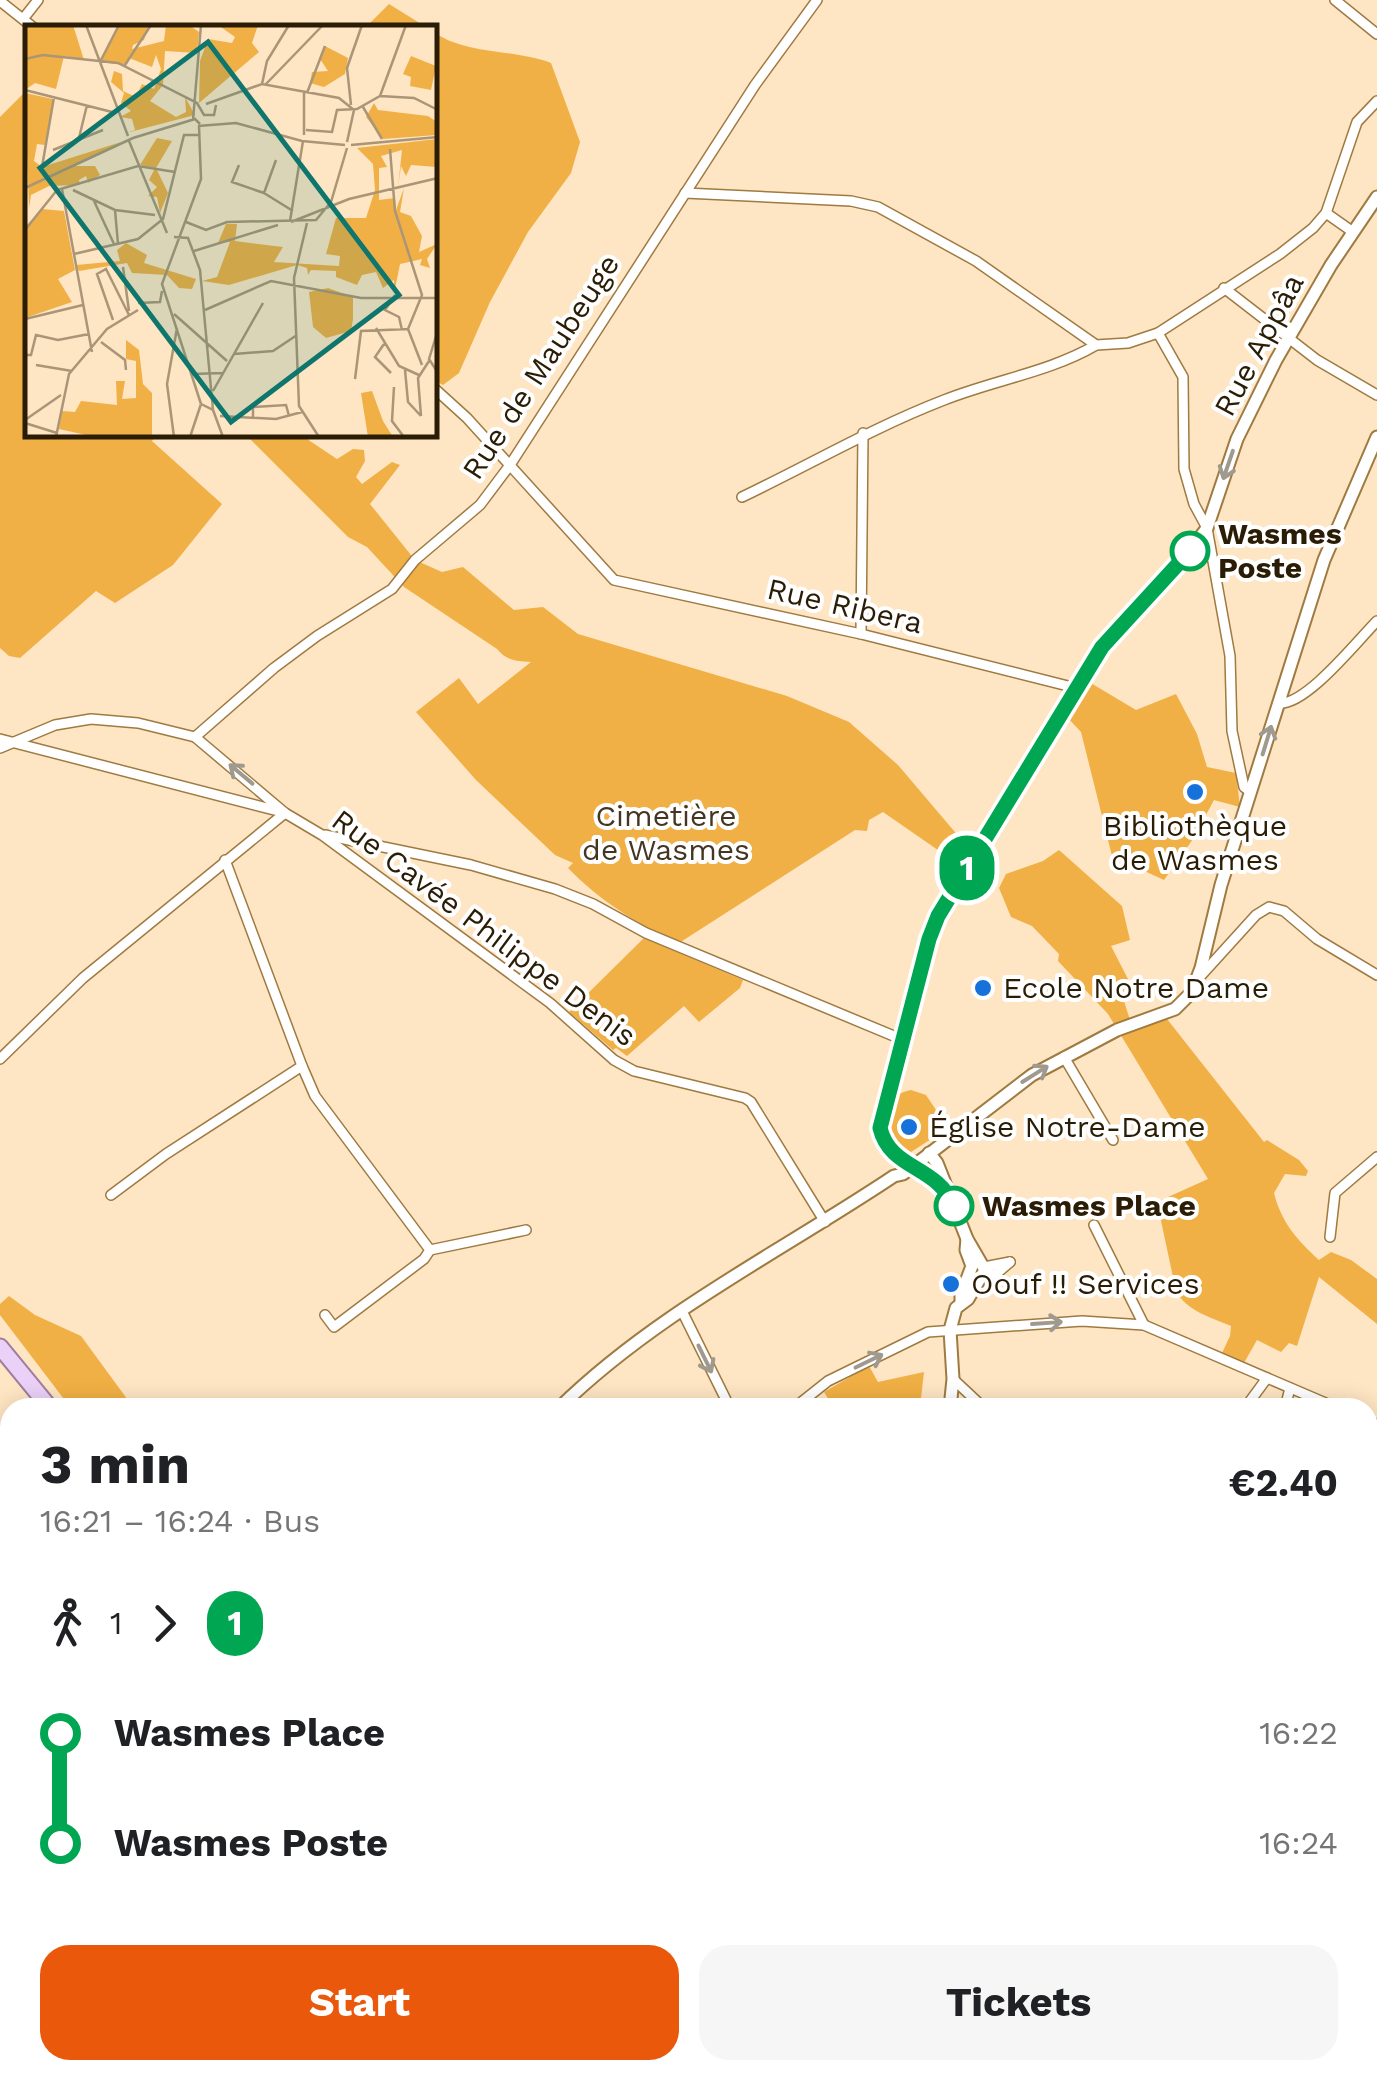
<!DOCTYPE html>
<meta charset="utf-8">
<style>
:root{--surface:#fff;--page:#f6f6f6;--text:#202124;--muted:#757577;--accent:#ea580c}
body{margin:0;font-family:"Work Sans",sans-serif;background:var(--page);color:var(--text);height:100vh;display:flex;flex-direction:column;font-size:38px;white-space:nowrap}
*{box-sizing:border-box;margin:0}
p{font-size:32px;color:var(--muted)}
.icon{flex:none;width:55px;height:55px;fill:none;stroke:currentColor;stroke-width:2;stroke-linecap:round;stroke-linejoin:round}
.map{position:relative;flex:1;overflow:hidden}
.panel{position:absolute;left:0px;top:1398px;width:1378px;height:682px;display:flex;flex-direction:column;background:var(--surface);border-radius:30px 30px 0 0;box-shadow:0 5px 25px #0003}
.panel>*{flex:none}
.badge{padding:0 20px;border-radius:32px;font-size:35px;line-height:65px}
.map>.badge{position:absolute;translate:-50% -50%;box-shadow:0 0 0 5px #fff}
.legs{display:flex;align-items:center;gap:15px;height:110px;padding:0 40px;font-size:32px}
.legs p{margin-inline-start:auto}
.overview{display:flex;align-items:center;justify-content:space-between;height:170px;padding:0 40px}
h1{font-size:55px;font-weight:700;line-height:75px}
.primary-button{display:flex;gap:20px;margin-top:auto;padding:20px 40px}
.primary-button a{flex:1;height:115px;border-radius:30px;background:var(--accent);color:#fff;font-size:40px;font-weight:700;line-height:115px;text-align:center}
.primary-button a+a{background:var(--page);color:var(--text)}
ul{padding:0 40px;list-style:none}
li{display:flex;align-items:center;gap:35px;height:110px;font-size:38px}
li i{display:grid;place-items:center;width:15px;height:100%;margin:0 12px;background:currentColor}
li i::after{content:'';width:25px;height:25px;margin:-12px;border:8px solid;border-radius:50%;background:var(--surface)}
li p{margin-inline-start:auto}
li:first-child i{background:linear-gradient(#0000 50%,currentColor 0)}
li:last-child i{background:linear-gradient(currentColor 50%,#0000 0)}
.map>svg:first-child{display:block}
</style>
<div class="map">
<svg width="1377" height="2078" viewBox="0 0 1377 2078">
<rect width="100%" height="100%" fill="#fee5c3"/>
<g fill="#f1b045">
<polygon points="389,4 426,27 366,27"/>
<path d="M435,33c33,22 79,16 116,30l29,79 -9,31 -43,59 -38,70 -31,71 -16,12 -8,-4z"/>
<polygon points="27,90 27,125 24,129 28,134 28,435 156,435 152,441 222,504 173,565 115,603 96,591 20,658 9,656 0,648 0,117"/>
<path d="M246,435h55l36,24 16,-10 11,1 1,11 -9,16 6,7 30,-22 8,3 -30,39 45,56 27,12 21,-5 51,43 29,-3 35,27 209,62 62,26 49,43 73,86 -10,15 -78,-54 -14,8 -2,11 -12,-1 -176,113c-42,-19 -79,-42 -111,-75l5,-5 -18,-8 -79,-75 -60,-68 43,-34 19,26 53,-42c-15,-1 -24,-1 -34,-13l-93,-62 -37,-40 -19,-10z"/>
<polygon points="1084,679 1136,710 1176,694 1197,734 1207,767 1236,773 1240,807 1214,800 1193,839 1164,880 1112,856 1081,732 1066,716"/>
<path d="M1059,850l63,56 8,34 -19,6 17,33 -6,16 9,28 29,-8 7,4 97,123 3,-2 32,20 9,11 -2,5 -21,-2 -11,19c7,29 24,48 45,67l12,-8 20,8 26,19v45l-58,-47 -22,69 -8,-3 -8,9 -24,-12 -13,23 -22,-10 8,-17 1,-10c-21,-9 -44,-15 -55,-35l-19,-89 51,-23 -100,-165 -50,-53 1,-7 -27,-28 -21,-9 -12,-29 7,-14 37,-13z"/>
<polygon points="644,938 743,980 740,988 699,1022 684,1006 627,1056 616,1048 613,1050 569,1012"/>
<path d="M911,1090l15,5 22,33 -40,26c-27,-15 -33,-57 3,-64z"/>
<polygon points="9,1296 35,1315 81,1336 133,1407 70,1407 0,1315 0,1304"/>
<polygon points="869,1366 878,1382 924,1372 920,1407 833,1407 824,1392"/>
<polygon points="10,1825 10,2070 15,2070 0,2078 0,1830"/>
<polygon points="1368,2000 1377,2002 1377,2078 1364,2078 1360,2070 1368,2070"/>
<polygon points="488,2070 590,2070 575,2078 492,2078"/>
<polygon points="596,2070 677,2070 682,2078 600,2078"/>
</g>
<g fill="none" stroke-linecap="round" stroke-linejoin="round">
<g stroke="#9f7a41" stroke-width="12">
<g id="minor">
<polyline points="1335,0 1377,34"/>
<polyline points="0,1 34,28"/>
<polyline points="23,19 38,0"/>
<polyline points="685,193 851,201 878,207 976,261 1096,345 1128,343 1158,333 1280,254 1313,228 1326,213 1353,232"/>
<polyline points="1326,213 1357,122 1377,101"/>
<polyline points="1224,288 1317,360 1377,395"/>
<polyline points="1158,333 1183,377 1184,469 1194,504 1207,528 1230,656 1232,731 1244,787 1251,792"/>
<polyline points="435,389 467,418 614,580 861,634 1076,688"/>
<path d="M742,497c69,-33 130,-69 202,-97 50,-20 106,-28 152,-55"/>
<polyline points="861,634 863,433"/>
<path d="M1278,703c27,4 79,-62 99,-82"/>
<polyline points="195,737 274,668 317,636 392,589 415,560 480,505 510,465 755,85 817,0"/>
<polyline points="0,739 282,812"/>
<polyline points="0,748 55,725 91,719 138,723 195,737 285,813 322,835 550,1003 614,1060 634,1071 745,1098 751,1102 825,1222"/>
<polyline points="325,835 471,865 555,889 593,904 646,933 901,1039"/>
<polyline points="1197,980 1256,915 1269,907 1284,911 1317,939 1377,975"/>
<polyline points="1064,1057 1113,1140"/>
<polyline points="0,1059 83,978 285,813"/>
<polyline points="302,1066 315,1096 430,1250 424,1259 334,1327 325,1315"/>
<polyline points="111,1195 166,1154 302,1066 225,860"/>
<polyline points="1094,1225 1144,1325"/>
<polyline points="1330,1237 1335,1193 1377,1157"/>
<polyline points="430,1250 526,1230"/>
<polyline points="984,1267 1010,1262"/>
<polyline points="984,1275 996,1274 1010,1262"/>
<polyline points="682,1311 730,1408"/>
<polyline points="953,1379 984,1408"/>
<polyline points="794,1408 828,1381 928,1332 1082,1321 1144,1325 1337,1408"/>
<polyline points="1245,1408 1267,1378"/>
<polyline points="1285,1408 1290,1388"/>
<polyline points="1368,1421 1377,1425"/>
<polyline points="0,1697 10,1701"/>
<polyline points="1368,1832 1377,1813"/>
<polyline points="1368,1898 1377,1899"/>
<polyline points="427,2070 431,2078"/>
<polyline points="1020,2070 1046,2078"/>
<polyline points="1363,2078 1364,2077"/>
</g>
</g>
<g stroke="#9f7a41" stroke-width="15">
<g id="tertiary">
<polyline points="929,1153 937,1163 967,1239 985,1270 968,1299 956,1308 950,1330 953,1379 950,1408"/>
<path d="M947,1189c-25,-21 -59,-27 -68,-61l40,-160 20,-52 162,-269 77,-81 29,-38 30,-89 39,-79 55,-95 46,-68"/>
<polyline points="961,1302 961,1295 972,1266 966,1250 967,1239"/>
<path d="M559,1408c97,-95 223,-157 335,-232l9,-2 129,-99 85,-45 58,-21 17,-17 9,-24 20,-83 103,-325 53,-123"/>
<polyline points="766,2070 771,2078"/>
<polyline points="80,2078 87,2070"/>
<polyline points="751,2078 754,2070"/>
</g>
</g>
<g stroke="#9f7d9e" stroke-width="19">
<g id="primary">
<polyline points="0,1347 50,1408"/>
<polyline points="1368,2000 1377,2002"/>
</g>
</g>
<use href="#minor" stroke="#fff" stroke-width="9"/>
<use href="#tertiary" stroke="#fff" stroke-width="11"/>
<use href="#primary" stroke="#ebd0f7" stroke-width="15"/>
</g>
<defs><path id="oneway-shaft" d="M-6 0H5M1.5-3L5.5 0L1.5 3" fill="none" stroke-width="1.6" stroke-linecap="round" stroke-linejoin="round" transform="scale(2.5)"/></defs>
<g stroke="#a0998e">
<use href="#oneway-shaft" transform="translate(1228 465) rotate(109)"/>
<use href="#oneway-shaft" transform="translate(1267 740) rotate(-73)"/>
<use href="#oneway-shaft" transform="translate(241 774) rotate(-140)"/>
<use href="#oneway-shaft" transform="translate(1035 1074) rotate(-32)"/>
<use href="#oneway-shaft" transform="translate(1047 1323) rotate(-4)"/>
<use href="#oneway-shaft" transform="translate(705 1359) rotate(64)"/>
<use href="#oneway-shaft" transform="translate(869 1361) rotate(-26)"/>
</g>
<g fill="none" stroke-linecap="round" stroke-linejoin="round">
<g stroke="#fff" stroke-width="22">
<path id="line-1" d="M954,1206c-17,-41 -64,-36 -74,-78l49,-189 9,-23 164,-269 88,-96"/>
</g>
<use href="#line-1" stroke="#00a651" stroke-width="15"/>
</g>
<g fill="#fff" stroke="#00a651" stroke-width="5">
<circle cx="1190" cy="551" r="18"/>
<circle cx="954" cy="1206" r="18"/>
</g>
<g fill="#1771da" stroke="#fff" stroke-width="4">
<circle cx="1195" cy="792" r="10"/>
<circle cx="983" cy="988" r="10"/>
<circle cx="909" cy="1127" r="10"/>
<circle cx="951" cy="1284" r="10"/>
</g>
<g text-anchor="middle" stroke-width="8" stroke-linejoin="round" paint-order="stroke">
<g font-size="30" fill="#2b1d05" stroke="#fff">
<text transform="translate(1259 345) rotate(-62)" y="10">Rue Appâa</text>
<text transform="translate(541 367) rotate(-57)" y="10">Rue de Maubeuge</text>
<text transform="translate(845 606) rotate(13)" y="10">Rue Ribera</text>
<text transform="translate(484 928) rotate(37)" y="10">Rue Cavée Philippe Denis</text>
</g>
<g font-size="30" font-weight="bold" fill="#2b1d05" stroke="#fff" text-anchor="start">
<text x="1218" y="544">Wasmes<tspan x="1218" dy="34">Poste</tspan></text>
<text x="982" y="1216">Wasmes Place</text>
</g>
<g font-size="30" fill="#443622" stroke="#fff">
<text x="666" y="826">Cimetière<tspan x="666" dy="34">de Wasmes</tspan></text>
</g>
<g font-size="30" fill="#2b1d05" stroke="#fff" text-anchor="start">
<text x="1195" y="836" text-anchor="middle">Bibliothèque<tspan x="1195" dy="34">de Wasmes</tspan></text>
<text x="1003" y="998">Ecole Notre Dame</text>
<text x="929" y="1137">Église Notre-Dame</text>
<text x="971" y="1294">Oouf !! Services</text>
</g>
</g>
<g transform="translate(25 25)">
<rect width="412" height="412" fill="#fee5c3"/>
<path d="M0,0h48l11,35 -20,-4 -8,33 -21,-6 -10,7zM95,0h29l-5,15 -11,5 -1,4 32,-8 2,-16h23l10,7 -2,21 -32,-2 -2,34 -13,16 26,16 10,-5 -1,-15 10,18 -69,18 9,-3 -3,-11 -12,-2 11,-6 -10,-8 3,-10 -13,-11 3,-11 8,3 1,17 13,6 6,-13 12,5 7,-20 -5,-14 -4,12 -23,-9 -4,7 -26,-3zM193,0h40l-6,18 7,9 -60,51 1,-42 8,-22 24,4 3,-6zM300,21l23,12 -3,16 -21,13 -14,-4 2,-11 16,-1 -8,-12zM386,31l25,10 -5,24 -21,-4 1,-9 -8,-3zM0,68l28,6 -8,46 -8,-1 -3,17 8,6 79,-25 -46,24h20l5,9 -12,8 -2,-7 -7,4 1,5 -31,1 -18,9 -2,13zM349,78l4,7 50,6 9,6v13l-54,4 -17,-22zM132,113l15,3 -16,27 12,25 -8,20 -3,-16 -9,-1 9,-9 -8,-7 6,-12 -15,-3zM412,114v28l-26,-2 -5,11 -5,-10 -3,21 4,-37 -21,6 6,11 -8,1v32l16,-2 1,12 8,-22 -4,24 11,4 11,20 -3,16 18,-8 -10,15 3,9 -10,-3 2,-6 -22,5 -6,30v-14l-11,8 -7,-16 -14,3 -5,10 -21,-8v-6l-25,-1 -3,5 -1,-7 -10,-3 -68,20 -27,-4 15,-4 13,-35 -12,1 8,-19h11l-2,17 48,6 -9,15 65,4 1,-10 -14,-2 10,-36h30l9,-28 -2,-26 -16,-16zM17,184l22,2 11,59 -17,9 14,23 -47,16v-91zM101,218l21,12 -3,8 52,16 -4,10 -13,-1 -12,-13 -35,-2 -5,-10 -48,8 -3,-6 44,-4 -3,-11zM303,263l25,9v22l-2,12 -25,7 -13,-11 -4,-35zM101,315l13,10 4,34 9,9v44h-57l-36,-8 3,-18 13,1 6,-11 36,4 -1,-24h9l-3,18 14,-1v-37l-10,-2zM347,366l11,30 10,16h-25l-7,-44z" fill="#f1b045"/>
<path fill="none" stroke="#aa9577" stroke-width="2.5" d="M61,0l42,111M0,34l18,-4 75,8 79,40 7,12h10l2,-10M75,37l19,-37M100,40l26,-40M237,59l5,-23 22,-36M241,59l57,-59M0,65l91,23M282,68l18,-47M355,71l26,-71M181,79l56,-20 77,14 15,12M326,80l-4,-37 15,-43M338,82l19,32M168,95l8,-95M173,101l38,-3 66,18 43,4M174,101l2,53 -39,105 39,120M281,105l26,2 5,-22 20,-1 23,-13 34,2 24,12M279,110v-42M54,113l8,-33M104,116l38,92M322,117l7,-32M326,120l87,-8M365,124l5,62 27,84 -14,34 14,36M28,125l50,-20M251,135l-12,33 29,18M214,140l-7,17 32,11M17,142l12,-70M0,163l108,-50 62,-19 5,5M37,164l30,163M48,165l42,20 40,5M69,176l20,43M90,185l3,34M265,196l13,-80M161,197l20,8 21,-8 89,-2 15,-18 16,-54M266,197l58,-23 89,-21M282,198l-13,55 5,128 20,31M0,205l32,-40 81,-24 37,6M149,212l14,1 12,32 13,140M169,226l84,-26M49,229l64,-15 25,-20 21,-84h16M98,242l6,44M370,270l-10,15 14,7 3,13M113,278l22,-1 2,-11M180,285l66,-29 90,17h77M149,289l53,47M0,294l58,-14M88,295l-16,-46 9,-5 23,46M351,303l23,38 20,9M413,305l-9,29 9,14M76,317l24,18 1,10M359,319l-9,13 16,16M209,329l39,-3 24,-16M0,330h6l5,-20 22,5 31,-6M11,340l36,6M380,345l3,32 13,14M167,349l31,-1M330,354l6,-48 47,-2M369,362l-2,34 12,16M188,366l50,-88M176,379l12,6 10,27M195,391l56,3 26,-7M396,391l-3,-38 11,-17M228,393v-11l33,-2 3,11M0,395l36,-25M0,398l32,10M31,412l13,-63 38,-45 31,-19M149,412l-7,-53 10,-56M165,412l11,-33"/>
<path fill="#0f766e" fill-opacity="0.15" stroke="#0f766e" stroke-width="5" d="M183,17l191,253 -168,127 -191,-254z"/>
<rect width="412" height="412" fill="none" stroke="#2b1d05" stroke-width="5"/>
</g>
</svg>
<b class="badge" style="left:967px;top:868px;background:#00a651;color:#fff">1</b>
<section class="panel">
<div class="overview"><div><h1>3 min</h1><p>16:21 – 16:24 · Bus</p></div><b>€2.40</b></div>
<div class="legs"><svg class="icon" aria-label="walk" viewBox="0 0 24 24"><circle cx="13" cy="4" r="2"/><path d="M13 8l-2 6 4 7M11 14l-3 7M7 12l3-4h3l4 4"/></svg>1<svg class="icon" aria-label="forward" viewBox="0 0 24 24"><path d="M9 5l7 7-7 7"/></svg><b class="badge" style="background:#00a651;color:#fff">1</b></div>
<ul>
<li><i style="color:#00a651"></i><b>Wasmes Place</b><p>16:22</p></li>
<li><i style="color:#00a651"></i><b>Wasmes Poste</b><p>16:24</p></li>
</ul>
<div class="primary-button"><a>Start</a><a>Tickets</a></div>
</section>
</div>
